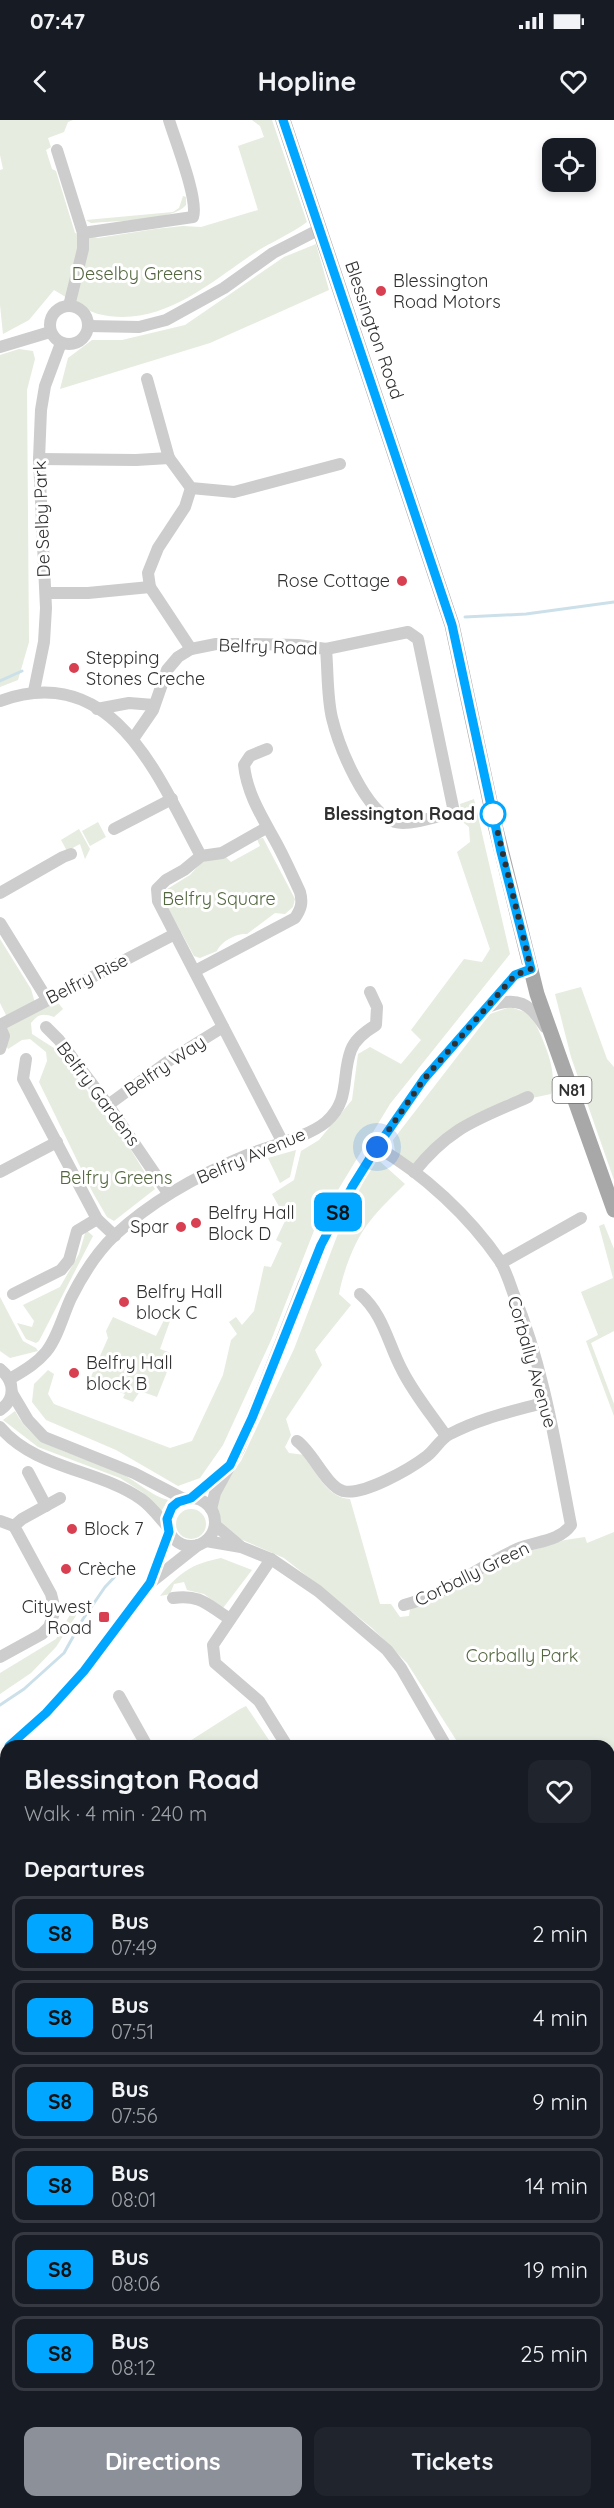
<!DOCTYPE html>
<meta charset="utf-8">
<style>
:root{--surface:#171b24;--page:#20242c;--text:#f1f3f6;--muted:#9ea1a6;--line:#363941;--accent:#8c9099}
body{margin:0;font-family:Quicksand,sans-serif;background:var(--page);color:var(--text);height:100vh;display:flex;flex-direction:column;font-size:22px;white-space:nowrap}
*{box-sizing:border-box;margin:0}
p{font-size:20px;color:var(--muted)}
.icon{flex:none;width:33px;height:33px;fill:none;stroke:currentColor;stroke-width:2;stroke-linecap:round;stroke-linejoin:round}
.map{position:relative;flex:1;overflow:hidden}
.drawer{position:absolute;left:0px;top:1620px;width:615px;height:768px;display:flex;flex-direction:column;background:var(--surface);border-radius:18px 18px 0 0;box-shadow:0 3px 9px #0003}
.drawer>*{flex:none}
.badge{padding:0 12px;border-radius:9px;font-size:21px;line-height:39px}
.fabs{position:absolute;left:542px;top:18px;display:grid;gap:12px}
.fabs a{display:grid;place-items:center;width:54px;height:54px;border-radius:12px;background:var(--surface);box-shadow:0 3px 9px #0003;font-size:30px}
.you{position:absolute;width:30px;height:30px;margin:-15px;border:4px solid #fff;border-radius:50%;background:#1a73e8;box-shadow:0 0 0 9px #1a73e833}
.map>.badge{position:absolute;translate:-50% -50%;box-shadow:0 0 0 3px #fff}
h2{padding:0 24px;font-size:22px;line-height:54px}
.round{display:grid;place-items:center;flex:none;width:63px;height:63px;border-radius:12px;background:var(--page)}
.overview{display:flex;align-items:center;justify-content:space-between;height:102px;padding:0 24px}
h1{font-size:28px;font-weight:800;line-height:45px}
.action{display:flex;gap:12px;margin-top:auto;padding:12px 24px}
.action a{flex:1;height:69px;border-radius:12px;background:var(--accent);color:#fff;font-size:24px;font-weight:800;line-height:69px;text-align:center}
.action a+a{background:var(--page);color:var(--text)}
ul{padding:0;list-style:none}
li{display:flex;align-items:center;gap:18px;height:75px;margin:0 12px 9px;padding:0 12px;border:3px solid var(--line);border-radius:12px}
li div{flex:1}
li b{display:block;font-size:22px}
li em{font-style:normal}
li .badge{min-width:66px;font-weight:700;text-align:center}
.status{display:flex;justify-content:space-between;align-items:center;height:42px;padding:0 30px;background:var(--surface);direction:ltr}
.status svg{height:16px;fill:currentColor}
header{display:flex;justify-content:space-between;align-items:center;height:78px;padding:0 24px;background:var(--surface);font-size:27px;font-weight:800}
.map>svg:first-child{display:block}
</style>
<div class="status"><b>07:47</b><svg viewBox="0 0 49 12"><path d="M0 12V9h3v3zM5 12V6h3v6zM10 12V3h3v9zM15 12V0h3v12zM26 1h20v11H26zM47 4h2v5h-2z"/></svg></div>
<header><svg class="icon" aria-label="back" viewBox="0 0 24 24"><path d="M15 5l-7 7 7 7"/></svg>Hopline<svg class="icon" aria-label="heart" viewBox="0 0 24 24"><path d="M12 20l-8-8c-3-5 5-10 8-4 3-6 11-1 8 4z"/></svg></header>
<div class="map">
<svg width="614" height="2388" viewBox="0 0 614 2388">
<rect width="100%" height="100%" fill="#fff"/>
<g fill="#e6ecdf">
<path d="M0,0h73l-5,2 -4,10 -16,6 3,9 -5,3 6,19 4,2 19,62 23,5 57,-9 28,-3 18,1 57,-17 -20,-64 26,-9 -4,-11 -8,-6h20l35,102c-19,14 -41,22 -60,36 -45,31 -90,70 -149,56 -14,-4 -31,-17 -44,-24l-25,30 -26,14 -3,-29v-135l3,-1 -3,-14z"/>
<path d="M183,76l3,1v8c-12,16 -74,16 -95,18l-5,-3 87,-8 6,-4z"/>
<polygon points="316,124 329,170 210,223 60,269 68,238 92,220 122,220 185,205 284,137"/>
<polygon points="19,229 33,231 35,239 27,270 29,522 18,560 0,567 0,235"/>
<polygon points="474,679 510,834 390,984 315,1108 272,1218 223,1325 200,1358 178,1366 116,1330 46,1300 32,1282 34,1264 48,1250 54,1254 48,1274 54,1284 170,1328 192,1321 223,1255 231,1220 237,1214 229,1202 236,1197 242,1205 254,1191 264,1146 271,1147 282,1123 276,1120 286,1099 272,1074 294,1060 301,1031 319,1020 352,980 358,934 370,927 401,944 421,920 411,910 464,839 482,842 490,829 457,732 470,722 469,707 464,703 460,684"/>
<polygon points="98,702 106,717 90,726 82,711"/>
<polygon points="79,709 90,729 85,739 80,724 67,731 61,720"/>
<path d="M263,718l32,61 -2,8 -8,7 -10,-1 -28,21c-10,-1 -26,7 -30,17l-17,7 -6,-2 -32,-59 2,-6 26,-16 12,-13 23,-6 6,6 29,-16 -3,-7z"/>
<path d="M0,819l31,50 4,14 21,-3 7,9 -9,8c-11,-4 -16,-3 -23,6l1,11 25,16 74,100 24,39 -41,32 -7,-4 -14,-24 -54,-111 8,-21 -1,-9 -16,-13 -8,1 -14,9 -3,-6 2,-26 -7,-14z"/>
<polygon points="581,867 607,939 614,947 614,1060 571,937 555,874"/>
<path d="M510,887l21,7c10,22 28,55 20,80l-19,4 -61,26 -53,45 -23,-18 -2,-11 97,-126z"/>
<polygon points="296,1030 290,1057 280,1063 268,1038"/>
<path d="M376,1038l29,26c-12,12 -25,24 -35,37 -15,18 -27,51 -31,73l12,11 -36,45 7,15 -36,54 5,16 -6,12 4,6 16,2c11,17 22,43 45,44l30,105h11l9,13 9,-1 1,-7 61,-28 46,-26 48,-15 20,-3 2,6 27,-11v219l-5,1v-6h-149l-53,-83 -35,-35 -88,-70 -53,-23 -12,-10 -5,-20 6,-17 21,-27 53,-112 48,-126z"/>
<polygon points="604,1104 614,1129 614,1211 591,1223 614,1284 614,1296 586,1221 598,1215 581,1172 613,1158 599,1106"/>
<polygon points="86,1110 93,1116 39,1221 36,1223 26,1219 17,1203 32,1207 34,1201 23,1185 60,1167 79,1134"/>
<polygon points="0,1177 23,1221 36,1228 38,1231 10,1238 0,1231"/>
<polygon points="166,1196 170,1201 160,1229 174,1234 157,1277 140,1271 133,1282 123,1278 125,1274 110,1269 108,1270 90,1259 108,1218 106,1211 113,1197 156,1216"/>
<path d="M15,1291c20,40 69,44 105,62 17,8 31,23 48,27l-7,12 -19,-20 -22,-14 -82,-31 -35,-27z"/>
<circle cx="191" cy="1404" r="15"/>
<path d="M221,1438l31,12 -29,38 -19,-14 -17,-4 -3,-8 -10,2 -4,10 -10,2c19,-23 31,-32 61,-38z"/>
<polygon points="78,1481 84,1483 56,1527 31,1553 0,1574 0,1553 56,1519"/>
<polygon points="246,1586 273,1626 182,1626 240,1589"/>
<polygon points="614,1940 614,2000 609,2001 609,1943"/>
<polygon points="0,2081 6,2084 6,2369 0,2360"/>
<polygon points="15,2382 219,2382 221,2388 20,2388"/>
</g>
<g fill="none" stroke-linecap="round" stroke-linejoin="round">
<g stroke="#cce0ea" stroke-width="3">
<polyline points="465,497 526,494 614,482"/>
<polyline points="0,561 22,551"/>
<polyline points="0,1585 24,1569 64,1533 83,1499 105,1467 125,1446"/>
<polyline points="609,1999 614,1998"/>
<polyline points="0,2328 6,2326"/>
</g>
<g stroke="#cdcdcd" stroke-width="12">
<polyline points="57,30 83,113 83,129 69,186"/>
<path d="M83,113l110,-16c6,-17 -18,-77 -24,-97"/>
<circle cx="69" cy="205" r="19"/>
<polyline points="88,206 139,207 166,200 224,168 273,133 320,109"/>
<polyline points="0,227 50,212"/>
<polyline points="147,259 169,338 191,368 234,372 340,344"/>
<polyline points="39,339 136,340 169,338"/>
<polyline points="191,368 185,387 158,428 148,453 150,467 191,529"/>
<polyline points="46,473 88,473 150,467"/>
<polyline points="34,571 44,522 46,488 39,339 41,290 45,266 61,223"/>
<path d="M0,581c114,-41 158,76 201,155"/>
<polyline points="97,589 129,583 154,585"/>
<path d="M133,619l20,-29 14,-40 11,-13 13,-8 25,-5h34l48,1 28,4 82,-17 10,7 36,173c-15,4 -45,14 -59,10 -30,-10 -56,-75 -63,-104 -5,-21 -4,-46 -6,-69"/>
<polyline points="266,708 222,733 201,736 184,750 166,760 157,769 158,781 282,1021"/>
<polyline points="114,709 172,679"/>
<polyline points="0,773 63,737 71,734"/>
<polyline points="0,803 47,879"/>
<path d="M195,851l100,-53c6,-9 8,-15 5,-26 -7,-15 -14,-31 -22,-46 -14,-26 -31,-51 -34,-81l6,-9 17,-7"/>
<path d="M490,886c27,-10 40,-3 55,21"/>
<polyline points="0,905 175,814"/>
<polyline points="0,907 4,916 0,929"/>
<polyline points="46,907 59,920 108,985 168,1073"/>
<polyline points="26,939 23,959 97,1099 115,1116"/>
<polyline points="108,985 170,940 223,907"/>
<path d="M377,1027c47,27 92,69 123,114 6,10 10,23 14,34 30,73 42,153 57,230 -12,17 -36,16 -54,24 -38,17 -72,46 -113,56"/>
<polyline points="0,1052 57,1022"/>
<path d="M414,1052c37,-46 63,-52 114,-75"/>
<polyline points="501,1143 581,1098"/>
<polyline points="13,1174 61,1150 69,1140 77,1111 97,1099"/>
<path d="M360,1174c24,21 28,50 42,76 12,24 29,44 44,66"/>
<path d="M0,1249c15,12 16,30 0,41"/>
<path d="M10,1259c13,-8 26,-15 36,-27 12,-15 17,-37 25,-54 11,-22 26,-46 44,-63 39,-36 83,-60 132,-80 23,-9 61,-18 79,-33 25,-22 15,-46 25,-72 4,-11 15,-19 25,-25l1,-18 -7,-15"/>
<polyline points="12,1273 28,1300 44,1317 134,1353 184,1379"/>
<path d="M0,1307c35,42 98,42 141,72 10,7 18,18 26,27"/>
<path d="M297,1321c16,11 29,45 46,50 20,5 67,-22 84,-35 8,-6 13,-17 23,-22 30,-16 64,-23 96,-32"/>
<polyline points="28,1352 46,1386"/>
<polyline points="191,1378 225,1349"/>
<circle cx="191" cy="1402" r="24"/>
<polyline points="211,1389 215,1373 239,1329 304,1163 335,1097 377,1027 424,959 515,855 531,849"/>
<polyline points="0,1401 14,1406"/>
<polyline points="215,1405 240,1426"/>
<polyline points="206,1421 241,1427 271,1439 318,1471 387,1530 401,1548 446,1626"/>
<polyline points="271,1439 213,1525 215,1543 259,1581 287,1626"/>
<polyline points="150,1463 198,1425"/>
<path d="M173,1478c29,-4 35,8 57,21"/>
<polyline points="0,1537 42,1514 49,1507 55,1490 51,1474 14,1406 22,1399 60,1378"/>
<polyline points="119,1576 147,1626"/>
<polyline points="9,1626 46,1593 84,1551 150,1463 169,1412"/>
<polyline points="609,1644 614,1641"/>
<polyline points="0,1674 6,1682"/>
<polyline points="0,1729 6,1729"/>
<polyline points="0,1897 6,1904"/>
<polyline points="609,1903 614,1912"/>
<polyline points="609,1934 614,1931"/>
<polyline points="0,1983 6,1978"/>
<polyline points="0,2073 6,2076"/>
<polyline points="0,2378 8,2388"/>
</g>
<polyline stroke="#a8a8a8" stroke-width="15" points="283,0 452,505 495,705 537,874 614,1090"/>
</g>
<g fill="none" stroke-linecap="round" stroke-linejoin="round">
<g stroke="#fff" stroke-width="14">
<polyline id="line" points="9,1626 46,1593 84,1551 150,1463 169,1412 167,1399 172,1387 178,1382 191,1378 230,1345 252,1298 321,1125 352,1067 377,1027 424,959 515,855 531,849 501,732 452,505 283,0"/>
</g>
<use href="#line" stroke="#00a6ff" stroke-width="9"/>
<polyline stroke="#303030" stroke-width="6" stroke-dasharray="0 10.8" points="377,1027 424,959 515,855 531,849 492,689 493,694"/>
</g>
<g fill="#d84051" stroke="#fff" stroke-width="2">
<circle cx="381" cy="171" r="6"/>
<circle cx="402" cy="461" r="6"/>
<circle cx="74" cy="548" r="6"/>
<circle cx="196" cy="1103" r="6"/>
<circle cx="181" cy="1107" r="6"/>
<circle cx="124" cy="1182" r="6"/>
<circle cx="74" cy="1253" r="6"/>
<circle cx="72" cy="1409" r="6"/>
<circle cx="66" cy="1449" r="6"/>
<rect x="98" y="1491" width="12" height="12" rx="3"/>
</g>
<circle fill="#fff" stroke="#00a6ff" stroke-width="3" cx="493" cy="694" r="12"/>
<g text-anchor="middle" stroke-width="6" stroke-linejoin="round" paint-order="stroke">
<rect fill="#fff" stroke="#6e6e6e" stroke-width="1.5" x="552.5" y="957" width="39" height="26" rx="4.5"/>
<g font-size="16" font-weight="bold" fill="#303030">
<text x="572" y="976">N81</text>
</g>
<g font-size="18" fill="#546840" stroke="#fff">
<text x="137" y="160">Deselby Greens</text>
<text x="219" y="785">Belfry Square</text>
<text x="116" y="1064">Belfry Greens</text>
<text x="522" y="1542">Corbally Park</text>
</g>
<g font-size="18" fill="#303030" stroke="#fff" text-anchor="start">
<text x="393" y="167">Blessington<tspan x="393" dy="21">Road Motors</tspan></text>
<text x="390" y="467" text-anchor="end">Rose Cottage</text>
<text x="86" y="544">Stepping<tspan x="86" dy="21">Stones Creche</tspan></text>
<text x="208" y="1099">Belfry Hall<tspan x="208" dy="21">Block D</tspan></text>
<text x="169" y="1113" text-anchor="end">Spar</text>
<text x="136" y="1178">Belfry Hall<tspan x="136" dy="21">block C</tspan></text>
<text x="86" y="1249">Belfry Hall<tspan x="86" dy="21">block B</tspan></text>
<text x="84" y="1415">Block 7</text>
<text x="78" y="1455">Crèche</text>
<text x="92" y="1493" text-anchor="end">Citywest<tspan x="92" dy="21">Road</tspan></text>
</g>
<g font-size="18" fill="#303030" stroke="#fff">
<text transform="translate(374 210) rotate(71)" y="6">Blessington Road</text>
<text transform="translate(42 399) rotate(-92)" y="6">De Selby Park</text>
<text transform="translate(268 527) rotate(2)" y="6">Belfry Road</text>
<text transform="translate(87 859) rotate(-27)" y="6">Belfry Rise</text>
<text transform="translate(165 946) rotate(-34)" y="6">Belfry Way</text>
<text transform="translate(98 974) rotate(53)" y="6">Belfry Gardens</text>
<text transform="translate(251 1036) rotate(-23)" y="6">Belfry Avenue</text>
<text transform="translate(532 1242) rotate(74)" y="6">Corbally Avenue</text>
<text transform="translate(472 1454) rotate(-26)" y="6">Corbally Green</text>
</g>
<g font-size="18" font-weight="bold" fill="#303030" stroke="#fff" text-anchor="end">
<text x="475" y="700">Blessington Road</text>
</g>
</g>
</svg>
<div class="fabs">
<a><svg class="icon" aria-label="locate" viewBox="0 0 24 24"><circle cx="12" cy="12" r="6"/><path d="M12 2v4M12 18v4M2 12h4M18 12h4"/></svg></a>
</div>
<div class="you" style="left:377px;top:1027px"></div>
<b class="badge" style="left:338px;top:1092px;background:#00a6ff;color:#111">S8</b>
<section class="drawer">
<div class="overview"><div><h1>Blessington Road</h1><p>Walk · 4 min · 240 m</p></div><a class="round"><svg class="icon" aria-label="heart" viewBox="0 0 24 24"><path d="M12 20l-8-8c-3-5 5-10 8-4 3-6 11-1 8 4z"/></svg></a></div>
<h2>Departures</h2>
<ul>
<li><span class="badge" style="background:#00a6ff;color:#111">S8</span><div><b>Bus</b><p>07:49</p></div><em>2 min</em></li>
<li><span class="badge" style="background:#00a6ff;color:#111">S8</span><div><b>Bus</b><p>07:51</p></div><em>4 min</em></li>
<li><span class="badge" style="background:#00a6ff;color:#111">S8</span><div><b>Bus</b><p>07:56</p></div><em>9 min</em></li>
<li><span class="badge" style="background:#00a6ff;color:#111">S8</span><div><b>Bus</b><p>08:01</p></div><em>14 min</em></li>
<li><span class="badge" style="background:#00a6ff;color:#111">S8</span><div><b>Bus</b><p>08:06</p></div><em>19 min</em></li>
<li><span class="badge" style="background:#00a6ff;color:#111">S8</span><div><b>Bus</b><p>08:12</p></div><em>25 min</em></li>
</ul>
<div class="action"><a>Directions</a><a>Tickets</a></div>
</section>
</div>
